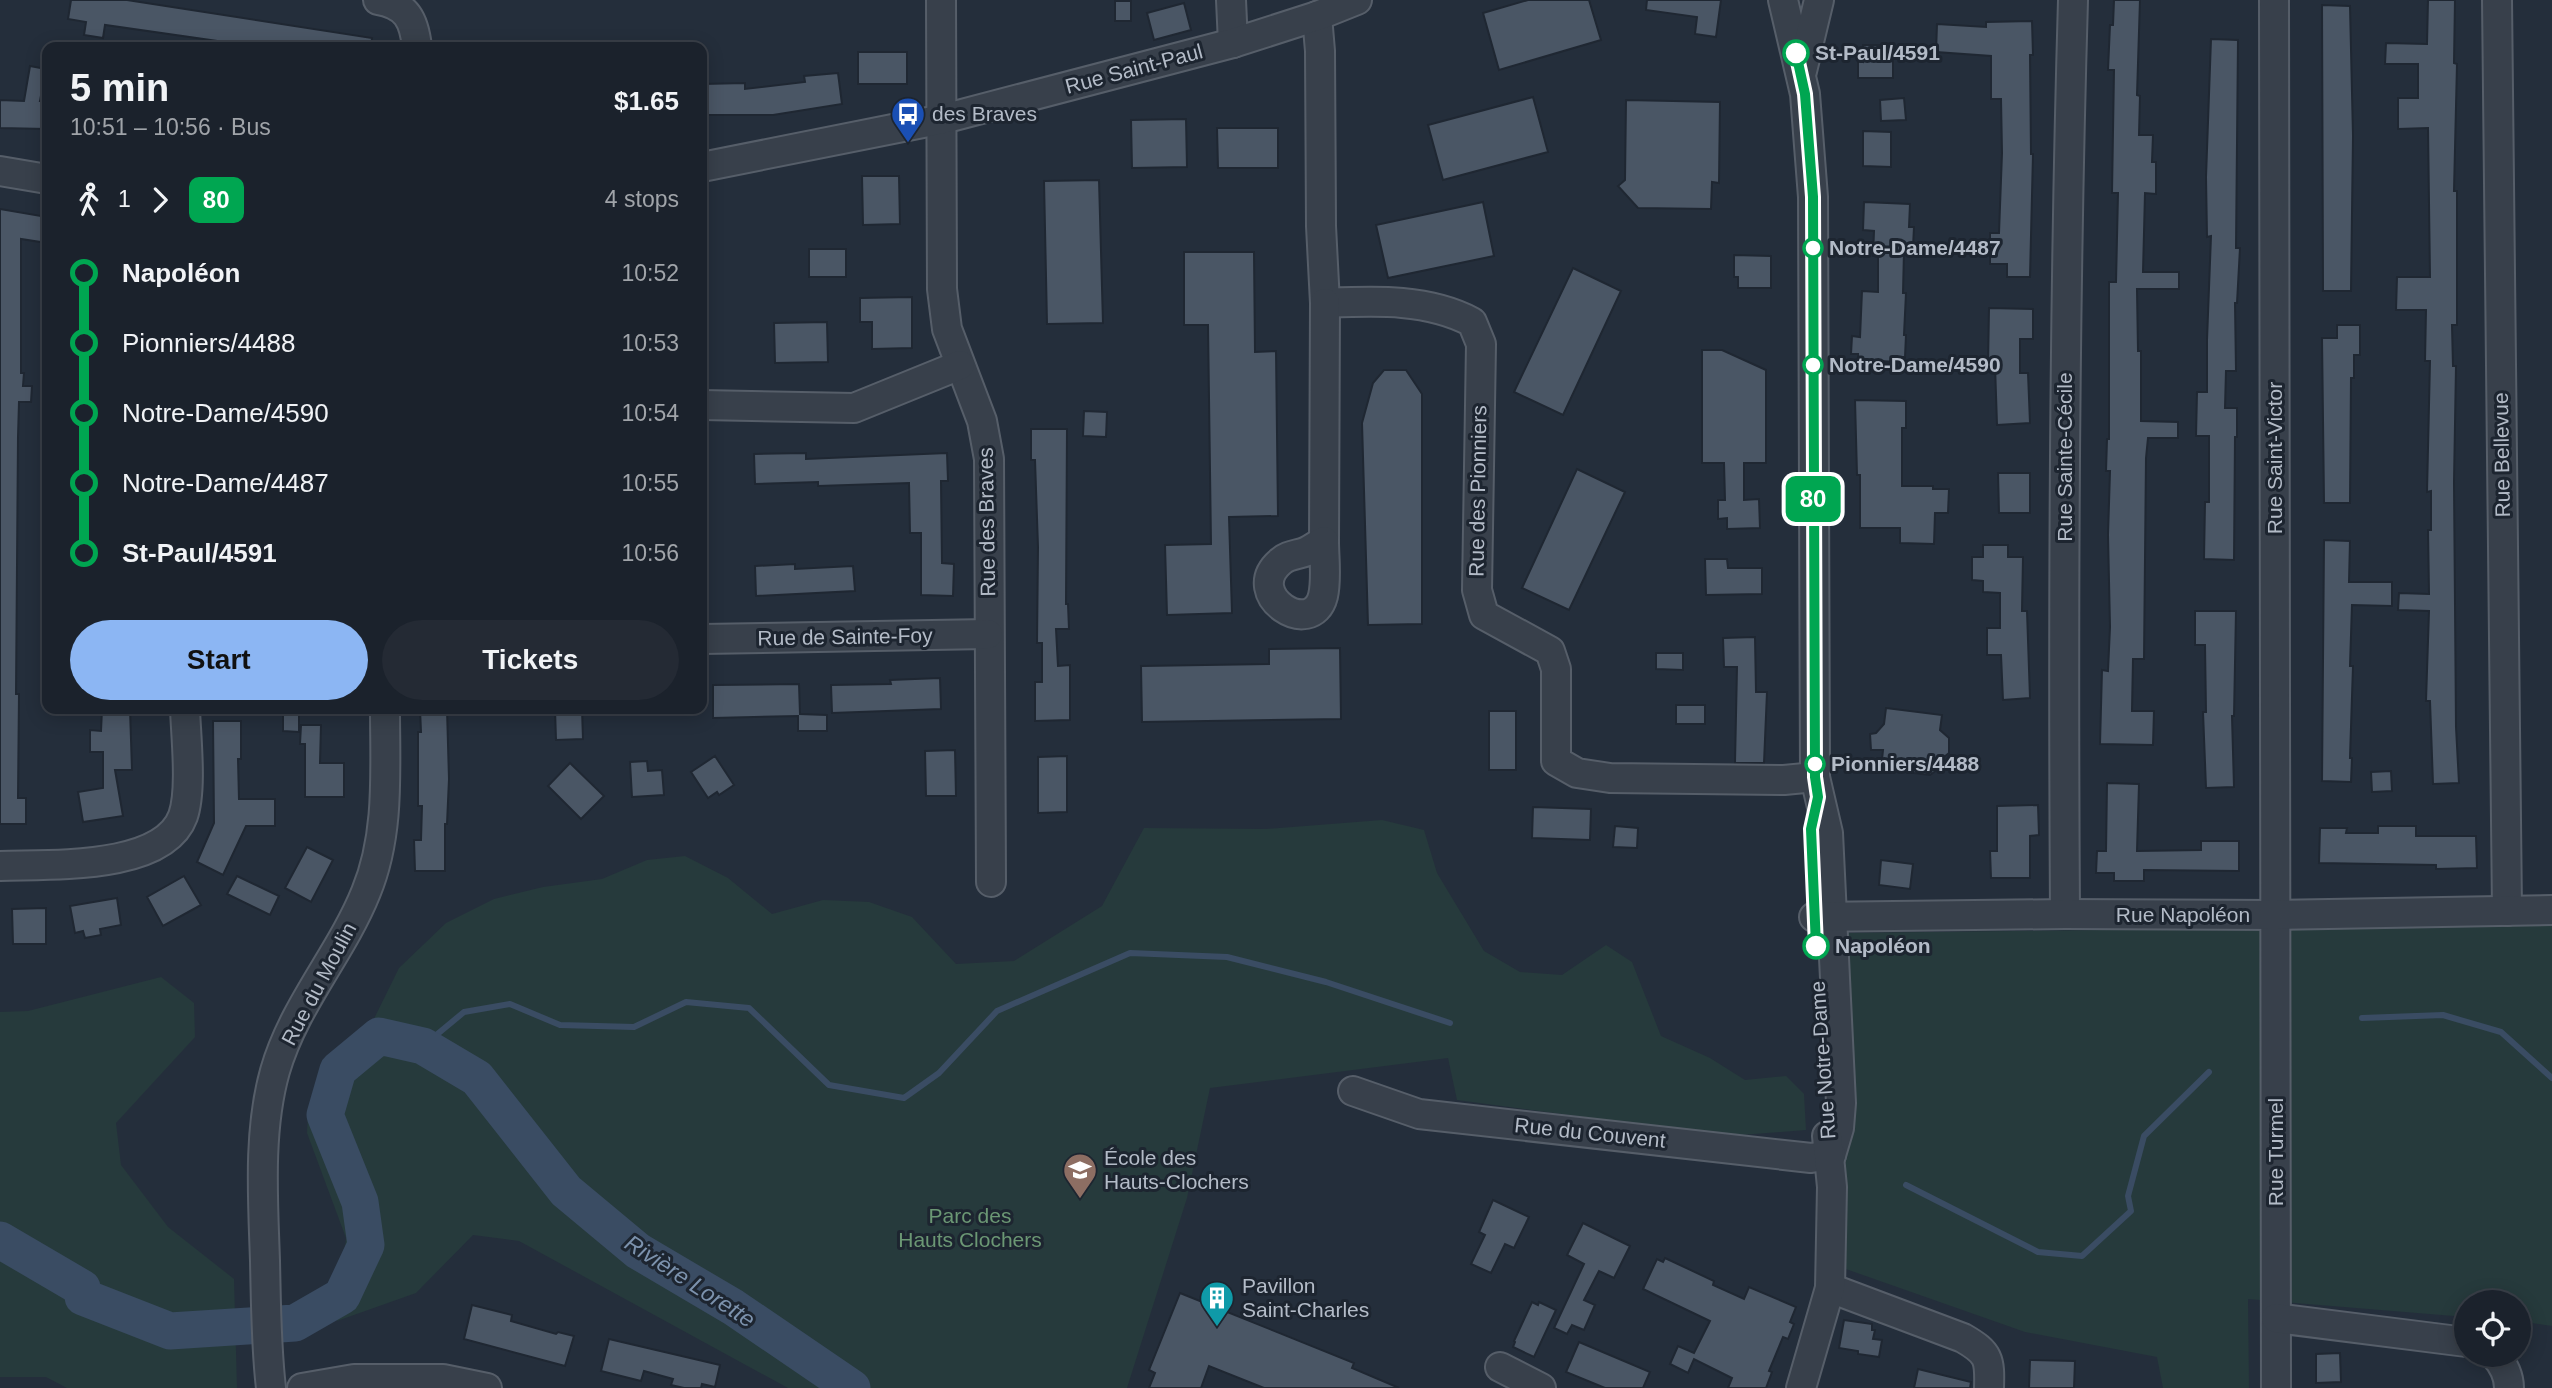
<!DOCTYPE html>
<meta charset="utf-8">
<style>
:root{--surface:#1b222c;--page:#242a34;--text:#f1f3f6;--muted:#a0a4a9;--line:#393f48;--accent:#8cb6f3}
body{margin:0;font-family:Helvetica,sans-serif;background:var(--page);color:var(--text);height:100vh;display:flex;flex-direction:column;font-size:26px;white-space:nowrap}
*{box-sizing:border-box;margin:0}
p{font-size:23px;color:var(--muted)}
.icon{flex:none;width:38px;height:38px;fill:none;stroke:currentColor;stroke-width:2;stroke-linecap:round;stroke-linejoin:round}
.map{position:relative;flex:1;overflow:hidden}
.sheet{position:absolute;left:42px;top:42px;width:665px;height:672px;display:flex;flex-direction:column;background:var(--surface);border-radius:14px;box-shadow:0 4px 18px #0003,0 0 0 2px var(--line)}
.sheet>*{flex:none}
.badge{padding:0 14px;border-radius:10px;font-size:24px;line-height:46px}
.tools{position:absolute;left:2454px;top:1290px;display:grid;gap:14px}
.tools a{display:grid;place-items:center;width:77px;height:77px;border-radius:50%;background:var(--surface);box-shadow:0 4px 18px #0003,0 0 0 2px var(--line);font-size:35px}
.map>.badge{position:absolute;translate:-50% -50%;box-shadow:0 0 0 4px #fff}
.legs{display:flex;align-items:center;gap:10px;height:77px;padding:0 28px;font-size:23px}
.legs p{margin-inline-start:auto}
.head{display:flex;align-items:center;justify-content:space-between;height:119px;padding:0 28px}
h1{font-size:38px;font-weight:800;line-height:52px}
.button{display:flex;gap:14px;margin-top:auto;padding:14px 28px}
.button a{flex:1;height:80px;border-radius:42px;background:var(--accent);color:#111;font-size:28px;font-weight:800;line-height:80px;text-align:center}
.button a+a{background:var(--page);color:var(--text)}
ul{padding:0 28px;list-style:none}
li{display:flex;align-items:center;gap:24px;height:70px;font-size:26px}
li i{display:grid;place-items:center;width:10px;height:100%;margin:0 9px;background:currentColor}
li i::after{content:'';width:18px;height:18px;margin:-9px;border:5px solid;border-radius:50%;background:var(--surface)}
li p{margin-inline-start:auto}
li:first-child i{background:linear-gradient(#0000 50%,currentColor 0)}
li:last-child i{background:linear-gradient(currentColor 50%,#0000 0)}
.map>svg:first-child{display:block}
</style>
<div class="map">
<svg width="2552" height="1388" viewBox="0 0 2552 1388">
<rect width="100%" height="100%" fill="#242e3b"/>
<g fill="#263a3c">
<polygon points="1382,820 1424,830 1437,873 1484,951 1520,972 1562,975 1606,945 1632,962 1661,1036 1710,1058 1745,1080 1786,1076 1804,1094 1806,1130 1728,1136 1457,1100 1448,1058 1210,1088 1187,1198 1127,1388 788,1388 519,1241 473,1235 416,1293 337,1321 346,1238 307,1133 308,1113 364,1039 399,968 446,923 494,899 543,887 602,879 647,860 685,856 728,878 772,914 823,900 869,902 912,917 956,964 1014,961 1102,906 1144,828 1266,829"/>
<polygon points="2552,925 2552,1326 2518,1321 2518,1302 2466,1302 2466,1317 2248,1299 2249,1388 2163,1388 2157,1357 2025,1332 1843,1268 1841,933"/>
<polygon points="161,977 194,1003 195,1037 116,1123 121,1165 168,1227 234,1279 237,1388 67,1388 46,1377 0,1377 0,1012 28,1011"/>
</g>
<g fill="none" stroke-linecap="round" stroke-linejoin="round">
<g stroke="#3a4c63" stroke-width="6">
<polyline points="2362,1018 2443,1015 2501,1032 2552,1078"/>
<polyline points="423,1046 464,1012 510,1004 560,1025 634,1027 686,1002 749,1008 829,1085 904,1098 939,1073 997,1011 1130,953 1227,957 1326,982 1450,1023"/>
<polyline points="1906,1185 2038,1252 2082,1256 2131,1211 2128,1196 2144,1136 2209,1072"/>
</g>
<polyline stroke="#3a4c63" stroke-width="37" points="0,1240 82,1288 83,1297 170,1331 295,1323 342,1296 366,1245 360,1202 325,1115 338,1070 379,1036 423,1046 477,1078 566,1191 638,1251 733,1307 852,1388"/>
</g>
<g fill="#4a5665" stroke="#1f2732" stroke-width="2">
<polygon points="71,0 127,0 372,38 371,47 259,47 105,25 103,38 84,35 86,22 68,19"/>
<polygon points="1528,0 1589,0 1601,40 1499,70 1483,13"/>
<polygon points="1647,0 1721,0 1716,37 1695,34 1697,17 1646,10"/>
<polygon points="2114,0 2140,0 2137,95 2140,96 2139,135 2153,135 2152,162 2156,162 2156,194 2145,193 2143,272 2179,272 2179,289 2137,289 2138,351 2141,351 2141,421 2178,422 2178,438 2148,438 2146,458 2144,659 2133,659 2132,711 2154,711 2153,745 2100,744 2102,670 2108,671 2110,627 2108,535 2110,471 2106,471 2107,439 2109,439 2109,282 2116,282 2118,193 2112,193 2114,70 2108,70 2110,25 2113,25"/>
<polygon points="2428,0 2455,0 2454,63 2457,64 2454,191 2457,191 2457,325 2452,325 2453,366 2456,366 2454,482 2456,727 2459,783 2433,784 2430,701 2426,701 2429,611 2398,610 2399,593 2429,594 2428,530 2431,530 2431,491 2427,492 2430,361 2425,361 2426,310 2396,310 2397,277 2430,277 2428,128 2398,129 2398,98 2418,98 2418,64 2385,64 2386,43 2427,44"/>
<rect x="1115" y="1" width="16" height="20"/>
<polygon points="1184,3 1191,30 1154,40 1147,13"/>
<polygon points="2322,5 2350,6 2353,136 2351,291 2323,291"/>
<polygon points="2032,21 2033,55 2030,55 2031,154 2033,154 2030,277 2007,277 2007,264 1990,264 1990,233 1999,233 2002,153 2001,99 1991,99 1991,56 1936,52 1937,24 1986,27 1986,22"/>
<polygon points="2211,39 2238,40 2236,248 2240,248 2237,303 2235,303 2236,371 2226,371 2225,408 2237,408 2237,437 2235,437 2234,560 2204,559 2205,502 2209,502 2209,436 2196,436 2197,392 2207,392 2207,340 2211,236 2207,237 2206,177"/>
<polygon points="1863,45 1893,45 1893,78 1858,78 1858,61 1863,62"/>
<rect x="858" y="52" width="49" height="32"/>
<polygon points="30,66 46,69 40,101 47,101 46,129 0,128 0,100 24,101"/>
<polygon points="838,73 842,104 773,115 702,115 702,84 745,83 745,89 805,82 804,76"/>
<polygon points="1533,97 1548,152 1443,180 1428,125"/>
<polygon points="1904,98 1906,120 1881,121 1880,100"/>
<polygon points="1626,100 1720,102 1719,183 1712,182 1711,209 1638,208 1618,186 1625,180"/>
<polygon points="1186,119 1187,167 1132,168 1131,120"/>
<polygon points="1217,128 1278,128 1278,168 1218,168"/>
<polygon points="1863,131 1891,132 1891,167 1863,166"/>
<polygon points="862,176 899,176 900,224 863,225"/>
<polygon points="1099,180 1103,323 1047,324 1044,181"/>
<polygon points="1483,202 1494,256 1388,278 1376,225"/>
<polygon points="1864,202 1910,204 1909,227 1914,227 1913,247 1906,247 1904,251 1903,293 1906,293 1904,335 1906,335 1905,357 1899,357 1899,362 1858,360 1858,354 1851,354 1852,336 1860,337 1862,291 1878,292 1878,256 1873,256 1874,231 1863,230"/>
<polygon points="0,209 47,217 47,243 21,239 21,373 24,373 23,386 32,386 31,402 19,402 18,437 16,694 19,694 18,798 26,798 26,824 0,824"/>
<rect x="809" y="249" width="37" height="28"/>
<polygon points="1184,252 1254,252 1255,352 1276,351 1278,516 1229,517 1232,613 1167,615 1165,545 1211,544 1208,325 1184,325"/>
<polygon points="1734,255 1771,256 1771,288 1738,288 1738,277 1734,277"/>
<polygon points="1573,268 1621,291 1563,415 1514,392"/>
<polygon points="912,297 912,348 872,349 872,322 860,322 860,298"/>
<polygon points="1989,308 2033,309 2033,339 2020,339 2020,373 2028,373 2030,423 1997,425 1995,365 1988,365"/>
<polygon points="827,322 828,362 775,363 774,323"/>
<polygon points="2337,325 2360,325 2360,355 2354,355 2354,378 2351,378 2350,503 2324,503 2322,338 2337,338"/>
<polygon points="1702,350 1722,350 1766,370 1766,463 1744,463 1744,500 1759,499 1760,528 1727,529 1727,518 1718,519 1718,500 1725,500 1724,463 1702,463"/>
<polygon points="1384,370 1406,370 1422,394 1422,624 1368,625 1362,423 1373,383"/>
<polygon points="1855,400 1906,401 1906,428 1902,428 1902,486 1933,486 1933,489 1949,489 1948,513 1935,513 1934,544 1900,543 1900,528 1860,528 1860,475 1857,475"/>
<polygon points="1084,411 1107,412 1106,437 1083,436"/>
<polygon points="1031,429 1067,429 1066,604 1068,604 1069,629 1056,629 1058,666 1070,665 1070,720 1035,721 1035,682 1042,682 1042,643 1037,643 1038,547 1035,460 1031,460"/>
<polygon points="806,453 806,459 947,453 948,481 941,481 942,563 954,564 953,596 921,595 921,533 910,533 909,483 818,486 818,482 755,484 754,454"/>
<polygon points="1577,469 1625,492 1569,610 1522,588"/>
<polygon points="1998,473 2030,473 2030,513 1999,513"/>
<polygon points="2324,540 2350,541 2349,582 2392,582 2392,606 2352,605 2350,666 2353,666 2350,758 2352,758 2351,782 2322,781"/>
<polygon points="1983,545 2008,545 2008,557 2023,557 2022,611 2027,611 2030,698 2003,700 2001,655 1987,655 1987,628 2000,628 2000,593 1983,592 1983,581 1972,580 1972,557 1983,557"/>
<polygon points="1705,559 1727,559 1728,568 1762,568 1762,594 1706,595"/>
<polygon points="795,564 795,569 853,566 855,591 756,596 755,566"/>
<polygon points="2195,611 2236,611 2234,716 2232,716 2234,787 2206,788 2203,712 2206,712 2205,645 2195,645"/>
<polygon points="1755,637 1756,692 1767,692 1764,763 1735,763 1737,667 1724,667 1723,638"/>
<polygon points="1340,648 1341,719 1142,722 1141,666 1269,664 1269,649"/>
<polygon points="1656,653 1683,653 1683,670 1656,669"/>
<polygon points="940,678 941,709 832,713 831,685 891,684 890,680"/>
<polygon points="799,684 800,714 827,715 827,731 798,731 798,716 713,718 713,685"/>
<rect x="1676" y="705" width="29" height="19"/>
<polygon points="1886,708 1942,715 1940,730 1949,738 1949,753 1939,761 1937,770 1930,775 1881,769 1883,750 1871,750 1870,734 1876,733 1884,724"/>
<polygon points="102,709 130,709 132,770 115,770 123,816 83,822 78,792 103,788 103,752 90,752 90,730 101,731"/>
<polygon points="283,709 299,709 299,732 283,731"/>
<polygon points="420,709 447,709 449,779 447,824 445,824 445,871 415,871 414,840 421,840 422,806 418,806 418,732 421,732"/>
<polygon points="555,709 582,709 583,739 556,740"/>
<rect x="1489" y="711" width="27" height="59"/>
<polygon points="213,721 241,721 241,759 238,759 239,799 275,799 275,826 246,826 223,875 197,862 214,823"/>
<polygon points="301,725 321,725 320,763 344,763 344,797 305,797 305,744 300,744"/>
<polygon points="955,750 956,796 926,796 925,751"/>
<polygon points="715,756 734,785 719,795 717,792 708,798 691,772"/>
<polygon points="1067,756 1067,812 1038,813 1038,757"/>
<polygon points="647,761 648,771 662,770 664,795 632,797 630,762"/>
<polygon points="570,763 604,796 581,819 548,786"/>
<polygon points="2391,771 2392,791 2372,792 2371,772"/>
<polygon points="2107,783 2139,784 2137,851 2201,850 2201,841 2239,841 2239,871 2144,870 2144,881 2114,881 2114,873 2096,873 2097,851 2106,851"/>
<polygon points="2038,805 2039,835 2030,836 2030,878 1991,878 1990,851 1997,851 1997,806"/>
<polygon points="1533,807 1591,809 1590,840 1532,838"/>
<polygon points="1615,826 1638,828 1637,848 1613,847"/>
<polygon points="2378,826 2416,826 2416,836 2476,836 2477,868 2436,869 2436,865 2319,863 2320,828 2347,828 2346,833 2378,833"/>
<polygon points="307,847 333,860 311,902 285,888"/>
<polygon points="1881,860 1913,864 1910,889 1879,885"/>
<polygon points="184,876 201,905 163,926 147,897"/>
<polygon points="237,876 279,896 270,915 227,894"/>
<polygon points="117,898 121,925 100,929 101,935 85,938 83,931 75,933 70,906"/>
<polygon points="46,908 46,944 13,944 12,909"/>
<polygon points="1493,1200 1529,1217 1514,1248 1505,1244 1491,1273 1471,1264 1485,1235 1479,1232"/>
<polygon points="1583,1223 1630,1246 1614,1278 1599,1271 1584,1300 1595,1305 1584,1330 1572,1325 1567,1334 1554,1328 1584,1264 1567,1255"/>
<polygon points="1665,1258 1714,1281 1713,1285 1744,1299 1749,1287 1796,1307 1790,1322 1794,1324 1788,1339 1783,1337 1769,1371 1772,1372 1766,1388 1728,1388 1732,1378 1694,1359 1688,1373 1670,1364 1678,1346 1694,1353 1710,1321 1643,1289 1657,1259 1663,1262"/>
<polygon points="1180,1293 1354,1363 1352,1368 1399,1388 1264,1388 1209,1366 1201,1388 1149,1388 1155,1373 1149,1370"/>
<polygon points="1532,1302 1538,1305 1539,1302 1556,1310 1534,1357 1513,1347 1515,1342 1514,1341"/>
<polygon points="472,1305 512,1315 511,1321 556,1334 558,1332 574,1336 565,1366 464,1339"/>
<polygon points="1844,1320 1872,1324 1872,1330 1875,1330 1873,1339 1882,1340 1879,1357 1858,1354 1858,1351 1839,1348"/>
<polygon points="609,1339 720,1365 715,1387 702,1384 701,1388 684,1388 671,1385 673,1379 644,1371 641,1381 601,1371"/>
<polygon points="1579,1342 1650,1372 1643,1388 1605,1388 1566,1372"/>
<polygon points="2340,1353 2341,1382 2316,1383 2316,1354"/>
<polygon points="2030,1360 2075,1361 2074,1388 2029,1388"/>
<polygon points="1918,1369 1971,1382 1970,1388 1914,1388"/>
</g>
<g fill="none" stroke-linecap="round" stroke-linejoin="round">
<g stroke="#565e69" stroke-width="32">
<g id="minor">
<path d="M378,0c29,5 36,20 39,47"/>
<polyline points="941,0 942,289 947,329 982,421 989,459 991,882"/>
<polyline points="1231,0 1233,43"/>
<polyline points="1783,0 1805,94 1813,197 1815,777 1828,833 1841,1103 1839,1128 1831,1155"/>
<polyline points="2274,0 2276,1388"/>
<polyline points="2497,0 2507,911"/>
<path d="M1317,16l3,35 1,175 4,77c49,-2 102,-5 147,19l9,22 -4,246 7,25 66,36 6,18v92l21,12 33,5 174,2 31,-3"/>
<polyline points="1802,71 1819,0"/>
<polyline points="702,167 943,119 1233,43 1317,16 1357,0"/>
<polyline points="0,171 47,179"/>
<polyline points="702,405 854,408 960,365"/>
<polyline points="1324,541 1325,303"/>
<path d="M1324,541c0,17 3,38 -1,55 -11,44 -81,-1 -43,-34 7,-7 17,-7 25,-10 7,-3 13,-8 19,-11z"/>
<polyline points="702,639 988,634"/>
<path d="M0,866c48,-2 163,5 183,-50 9,-26 3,-79 2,-107"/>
<path d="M2065,914c-2,-305 -1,-609 8,-914"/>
<polyline points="1814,917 2065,914 2276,915 2552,910"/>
<polyline points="1353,1091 1419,1114 1811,1158 1831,1155"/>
<path d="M1830,1288l133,50c26,15 27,21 26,50"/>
<polyline points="2276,1318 2466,1342"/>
<path d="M2494,1354c9,10 15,20 15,34"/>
<polyline points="1500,1367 1541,1388"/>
<path d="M271,1388c-5,-42 -5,-85 -6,-127 -2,-61 -7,-130 10,-190 19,-66 66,-117 91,-179 24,-58 19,-122 19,-183"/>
<polyline points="302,1388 354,1379 443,1379 487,1388"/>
<polyline points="1801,1388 1830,1288 1832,1187 1827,1136"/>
</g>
</g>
<use href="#minor" stroke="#38404b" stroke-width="28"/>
</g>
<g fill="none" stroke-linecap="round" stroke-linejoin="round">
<g stroke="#fff" stroke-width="16">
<polyline id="line-1" points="1796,53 1805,94 1813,197 1815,777 1818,797 1811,829 1816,946"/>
</g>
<use href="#line-1" stroke="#00a651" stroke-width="10"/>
</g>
<defs>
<g id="bus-pin" transform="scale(1.75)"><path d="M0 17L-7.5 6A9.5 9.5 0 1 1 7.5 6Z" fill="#1a4fb4" stroke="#1d2530"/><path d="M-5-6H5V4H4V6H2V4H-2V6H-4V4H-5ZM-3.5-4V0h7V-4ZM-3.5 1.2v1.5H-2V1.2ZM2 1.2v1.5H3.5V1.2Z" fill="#fff"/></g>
<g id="school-pin" transform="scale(1.75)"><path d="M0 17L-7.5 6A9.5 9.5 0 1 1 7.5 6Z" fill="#8d6e63" stroke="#1d2530"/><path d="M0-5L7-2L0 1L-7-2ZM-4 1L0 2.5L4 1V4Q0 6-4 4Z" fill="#fff"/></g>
<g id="building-pin" transform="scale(1.75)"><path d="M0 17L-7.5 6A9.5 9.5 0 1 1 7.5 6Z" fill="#0f9aa8" stroke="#1d2530"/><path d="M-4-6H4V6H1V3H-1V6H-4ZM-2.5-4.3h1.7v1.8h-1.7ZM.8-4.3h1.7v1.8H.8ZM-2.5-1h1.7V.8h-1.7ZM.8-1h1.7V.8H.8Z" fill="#fff"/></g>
</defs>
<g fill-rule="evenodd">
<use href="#bus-pin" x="908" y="114"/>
<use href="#school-pin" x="1080" y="1170"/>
<use href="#building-pin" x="1217" y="1298"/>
</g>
<g fill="#fff" stroke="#00a651" stroke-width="3.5">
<circle cx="1796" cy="53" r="12"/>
<circle cx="1813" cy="248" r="9"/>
<circle cx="1813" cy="365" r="9"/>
<circle cx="1815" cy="764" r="9"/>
<circle cx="1816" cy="946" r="12"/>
</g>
<g text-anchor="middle" stroke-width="6" stroke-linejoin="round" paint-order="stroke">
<g font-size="21" font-weight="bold" fill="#b3bbc7" stroke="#1d2530" text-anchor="start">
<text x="1815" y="60">St-Paul/4591</text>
<text x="1829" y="255">Notre-Dame/4487</text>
<text x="1829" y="372">Notre-Dame/4590</text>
<text x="1831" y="771">Pionniers/4488</text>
<text x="1835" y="953">Napoléon</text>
</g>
<g font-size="21" fill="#b3bbc7" stroke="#1d2530">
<text transform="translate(1134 69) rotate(-15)" y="7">Rue Saint-Paul</text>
<text transform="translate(2502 455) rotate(-91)" y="7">Rue Bellevue</text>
<text transform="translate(2065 457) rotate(-90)" y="7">Rue Sainte-Cécile</text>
<text transform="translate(2275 458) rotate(-90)" y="7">Rue Saint-Victor</text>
<text transform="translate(1478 491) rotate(-89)" y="7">Rue des Pionniers</text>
<text transform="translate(987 522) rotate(-91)" y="7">Rue des Braves</text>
<text transform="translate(845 637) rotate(-1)" y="7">Rue de Sainte-Foy</text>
<text x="2183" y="922">Rue Napoléon</text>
<text transform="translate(319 984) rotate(-62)" y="7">Rue du Moulin</text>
<text transform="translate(1823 1060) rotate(-94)" y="7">Rue Notre-Dame</text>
<text transform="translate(1590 1133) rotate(6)" y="7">Rue du Couvent</text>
<text transform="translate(2276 1152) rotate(-90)" y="7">Rue Turmel</text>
</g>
<g font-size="21" fill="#b3bbc7" stroke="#1d2530" text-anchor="start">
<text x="932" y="121">des Braves</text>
<text x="1104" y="1165">École des<tspan x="1104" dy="24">Hauts-Clochers</tspan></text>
<text x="1242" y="1293">Pavillon<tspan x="1242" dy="24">Saint-Charles</tspan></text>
</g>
<g font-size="21" fill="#6b9774" stroke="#1d2530">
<text x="970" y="1223">Parc des<tspan x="970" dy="24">Hauts Clochers</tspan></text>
</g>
<g font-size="23" font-style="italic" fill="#7c92ad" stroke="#1d2530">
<text transform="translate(690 1281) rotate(33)" y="8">Rivière Lorette</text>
</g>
</g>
</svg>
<div class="tools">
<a><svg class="icon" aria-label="locate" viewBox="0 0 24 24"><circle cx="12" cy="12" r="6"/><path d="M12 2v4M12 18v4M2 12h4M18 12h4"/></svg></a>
</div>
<b class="badge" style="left:1813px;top:499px;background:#00a651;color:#fff">80</b>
<section class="sheet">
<div class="head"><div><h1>5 min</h1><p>10:51 – 10:56 · Bus</p></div><b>$1.65</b></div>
<div class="legs"><svg class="icon" aria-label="walk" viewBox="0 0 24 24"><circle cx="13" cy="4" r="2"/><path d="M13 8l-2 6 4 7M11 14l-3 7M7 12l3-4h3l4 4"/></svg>1<svg class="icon" aria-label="forward" viewBox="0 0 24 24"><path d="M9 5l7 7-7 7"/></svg><b class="badge" style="background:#00a651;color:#fff">80</b><p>4 stops</p></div>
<ul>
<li><i style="color:#00a651"></i><b>Napoléon</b><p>10:52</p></li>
<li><i style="color:#00a651"></i><span>Pionniers/4488</span><p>10:53</p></li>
<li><i style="color:#00a651"></i><span>Notre-Dame/4590</span><p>10:54</p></li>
<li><i style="color:#00a651"></i><span>Notre-Dame/4487</span><p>10:55</p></li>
<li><i style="color:#00a651"></i><b>St-Paul/4591</b><p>10:56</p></li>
</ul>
<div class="button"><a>Start</a><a>Tickets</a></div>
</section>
</div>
